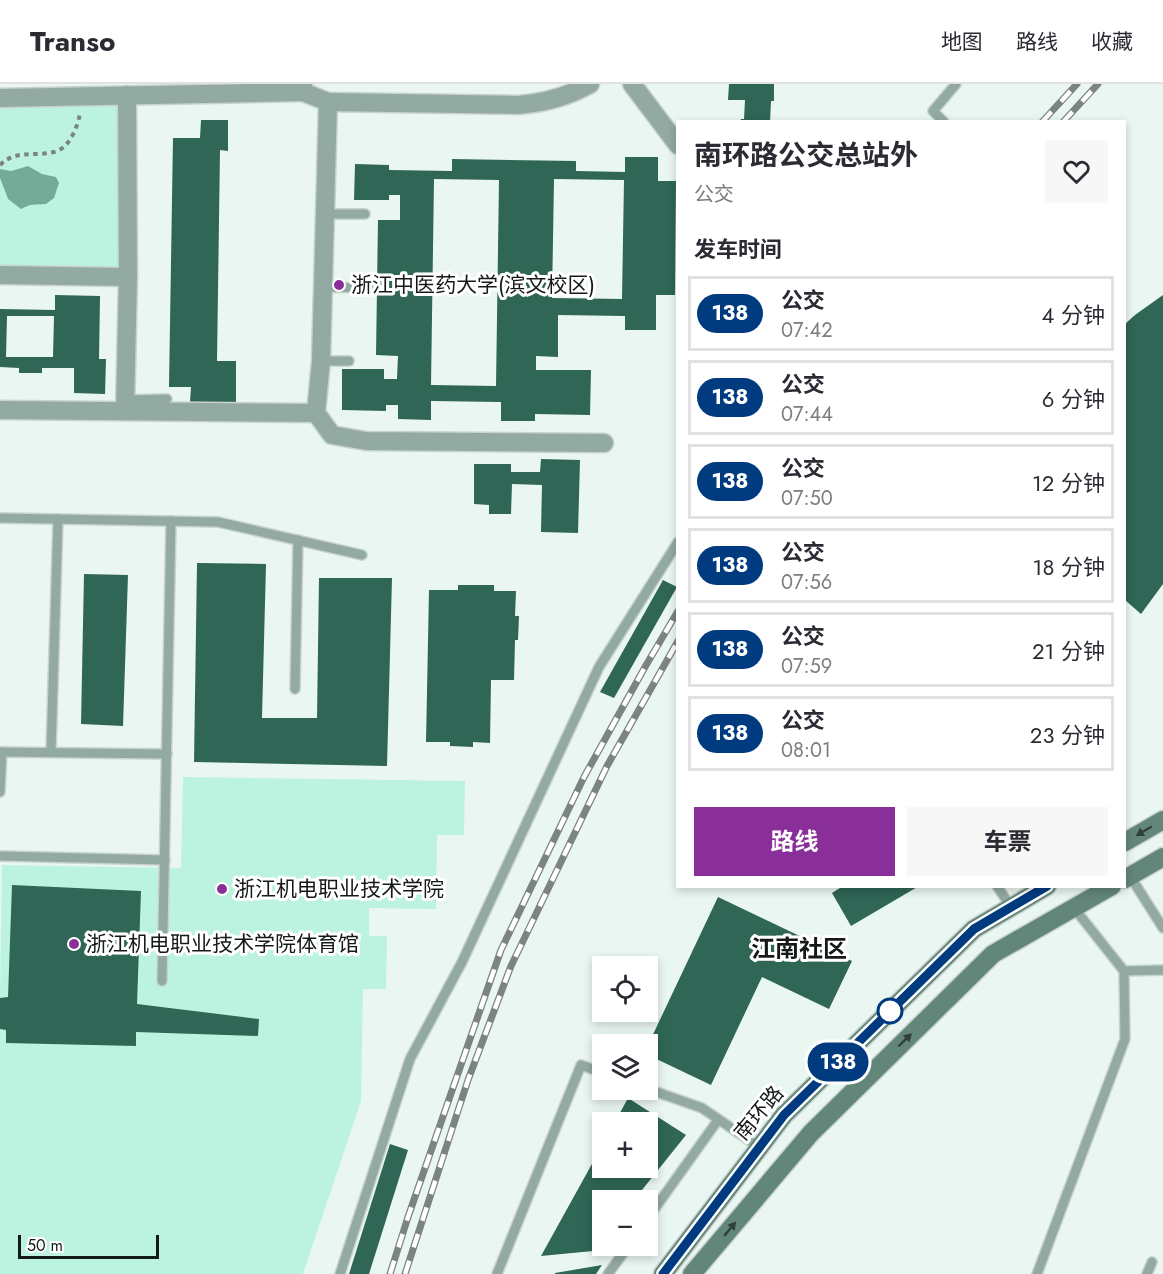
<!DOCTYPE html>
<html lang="zh">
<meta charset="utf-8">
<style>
:root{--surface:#fff;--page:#f7f7f7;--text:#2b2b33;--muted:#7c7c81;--line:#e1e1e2;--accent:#8a2f9a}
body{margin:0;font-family:Jost,"Noto Sans SC",sans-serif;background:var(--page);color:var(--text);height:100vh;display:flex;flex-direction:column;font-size:22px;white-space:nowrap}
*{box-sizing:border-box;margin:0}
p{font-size:20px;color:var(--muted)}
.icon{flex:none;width:33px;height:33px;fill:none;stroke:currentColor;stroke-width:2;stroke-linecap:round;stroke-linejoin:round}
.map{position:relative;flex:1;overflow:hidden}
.details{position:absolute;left:676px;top:36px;width:450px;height:768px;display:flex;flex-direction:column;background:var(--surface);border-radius:0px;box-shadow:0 3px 9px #0003}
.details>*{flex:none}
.badge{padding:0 12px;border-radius:20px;font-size:21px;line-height:39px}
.buttons{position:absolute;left:592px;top:872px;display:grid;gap:12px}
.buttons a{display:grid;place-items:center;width:66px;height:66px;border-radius:0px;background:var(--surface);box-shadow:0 3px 9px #0003;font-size:30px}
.scale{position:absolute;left:18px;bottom:15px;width:141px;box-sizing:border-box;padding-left:6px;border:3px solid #151918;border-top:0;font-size:16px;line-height:21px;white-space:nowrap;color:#151918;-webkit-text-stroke:4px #fff;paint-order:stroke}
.map>.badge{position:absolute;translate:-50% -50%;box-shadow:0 0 0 3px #fff}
h2{padding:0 18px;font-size:22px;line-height:54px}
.round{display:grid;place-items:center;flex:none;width:63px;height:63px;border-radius:0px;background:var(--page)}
.overview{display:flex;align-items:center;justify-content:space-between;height:102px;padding:0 18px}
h1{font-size:28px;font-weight:700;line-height:45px}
.cta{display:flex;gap:12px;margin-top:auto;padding:12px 18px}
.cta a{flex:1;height:69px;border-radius:0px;background:var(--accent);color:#fff;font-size:24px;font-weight:700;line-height:69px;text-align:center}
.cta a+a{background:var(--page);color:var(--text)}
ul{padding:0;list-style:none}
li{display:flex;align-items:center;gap:18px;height:75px;margin:0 12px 9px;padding:0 6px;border:3px solid var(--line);border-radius:0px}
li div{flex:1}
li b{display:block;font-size:22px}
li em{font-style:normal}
li .badge{min-width:66px;font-weight:700;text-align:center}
header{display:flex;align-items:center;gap:36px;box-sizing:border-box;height:84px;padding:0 30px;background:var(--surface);border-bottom:2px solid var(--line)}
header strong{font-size:28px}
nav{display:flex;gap:33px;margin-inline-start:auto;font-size:21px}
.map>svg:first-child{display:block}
</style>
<header>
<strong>Transo</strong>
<nav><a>地图</a><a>路线</a><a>收藏</a></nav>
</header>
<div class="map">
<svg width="1163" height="1190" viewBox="0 0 1163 1190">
<rect width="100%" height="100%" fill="#eaf6f1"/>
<g fill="#bcf3e0">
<polygon points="0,19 122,20 119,186 0,184 0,94 8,115 25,124 30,121 46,120 56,93 42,90 28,82 11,87 0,85"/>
<polygon points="183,693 465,697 464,751 437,751 436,825 369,824 369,852 387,852 386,905 363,905 361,1017 303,1190 0,1190 0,908 2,781 181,784"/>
</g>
<polygon fill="#74ab98" points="28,82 42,90 56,93 59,99 54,114 46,120 30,121 21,125 8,115 0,94 0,85 11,87"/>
<g fill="#2f6655" fill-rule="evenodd">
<polygon points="729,0 774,0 774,17 771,17 770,38 740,38 741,35 744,35 745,16 728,16"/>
<polygon points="201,36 228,36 228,67 220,66 217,277 236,277 236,319 190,318 191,303 169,303 173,54 200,54"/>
<path d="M625,73h33v24h18l-1,114h-19v35h-31v-14l-67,-1v42l-22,-1v14h55l-1,45 -55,-1v7h-34v-19l-70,-1v19l-33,-1v-14h-12v6l-44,-1v-41h42v10h13l1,-23 -22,-1 2,-135h22v-25h-11v5h-35l1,-36 34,1v5l63,1v-12l124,2v10l49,1zM434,95l65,1 -3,206 -65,-1zM554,95l70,1 -2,119 -70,-1z"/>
<path d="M55,211l45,1 -1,63h7l-1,35 -31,-1v-25h-32v5h-23v-5l-19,-1v-58l55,1zM7,232h47l-1,41h-47z"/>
<polygon points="1163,211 1163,500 1141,530 1125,516 1125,240 1135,231"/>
<polygon points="541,375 580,376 578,449 541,448 542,401 512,400 511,430 489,430 489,421 474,420 474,380 511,380 511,388 540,388"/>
<polygon points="197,479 266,480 262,634 317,634 319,494 392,494 387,682 194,678"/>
<polygon points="84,490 128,491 123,642 81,640"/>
<polygon points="663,496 677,503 614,614 600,608"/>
<polygon points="458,501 494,501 494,507 516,507 515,532 519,532 518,556 515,556 514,596 491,596 490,659 473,658 473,663 450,662 450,658 426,658 429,506 458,506"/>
<polygon points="12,801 141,807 137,920 259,935 258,952 136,948 136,962 6,959 6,946 0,945 0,914 8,913"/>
<polygon points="843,802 919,802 851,842 832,809"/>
<polygon points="718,813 852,877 829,925 762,893 711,1001 648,971 648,961"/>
<polygon points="628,1014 686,1051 634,1116 603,1116 603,1161 614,1161 614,1165 541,1172 603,1060 603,1083 648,1083 648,1038 615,1038"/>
<polygon points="390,1060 408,1066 369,1190 349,1190"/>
<polygon points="602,1181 596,1190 555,1190 555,1189"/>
</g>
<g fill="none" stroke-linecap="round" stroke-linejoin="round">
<g stroke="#c8d3ce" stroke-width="12">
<g id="lane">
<polyline points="944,38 933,27 956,0"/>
<polyline points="325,130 365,130"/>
<polyline points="323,203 369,204"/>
<polyline points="321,277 349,277"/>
<polyline points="125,316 167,315"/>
<polyline points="0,434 218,438 362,471"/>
<polyline points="295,605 298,456"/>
<polyline points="0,668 167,670"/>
<polyline points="51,668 58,435"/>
<polyline points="0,708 2,668"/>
<polyline points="0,772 165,776"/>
<polyline points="1130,792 1163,844"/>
<polyline points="997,802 1011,823"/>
<polyline points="1124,887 1163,886"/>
<polyline points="162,897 171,437"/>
<polyline points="648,1005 702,1024 759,1063"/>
<polyline points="648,1134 718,1036"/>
<polyline points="340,1190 410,975 462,878 599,583 678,458"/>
<polyline points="497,1190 581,981 603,989"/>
<polyline points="608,1190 629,1161"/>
<polyline points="1037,1190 1125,955 1124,887 1074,824"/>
<polyline points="1147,1190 1152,1178"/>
</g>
</g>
<g stroke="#c8d3ce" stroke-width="21">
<g id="street">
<polyline points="632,0 678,61"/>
<polyline points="0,14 303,8 303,0"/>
<path d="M328,18l190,3c27,-2 49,-8 72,-21"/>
<polyline points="0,191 128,193"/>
<polyline points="0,326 316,329 321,277 328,18 303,8"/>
<polyline points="125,327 128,193 127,11"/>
<polyline points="316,329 332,351 366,357 604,359"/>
</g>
</g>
<g stroke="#c8d3ce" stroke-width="21">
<g id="secondary">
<polyline points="1125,758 1163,736"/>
<polyline points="1125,795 1163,773"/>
<polyline points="663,1190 784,1031 974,845 1047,802"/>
<polyline points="692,1190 811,1049 993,870 1112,802"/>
</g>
</g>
<path stroke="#7c8481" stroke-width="4" stroke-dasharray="4.5 4.5" stroke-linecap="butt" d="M0,81c16,-16 35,-8 54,-13 15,-3 23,-24 26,-38"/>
<use href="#lane" stroke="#92aaa1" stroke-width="9"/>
<use href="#street" stroke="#92aaa1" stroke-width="18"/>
<use href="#secondary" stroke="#63867a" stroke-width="18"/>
<g stroke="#7c8481" stroke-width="7">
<g id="rail">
<polyline points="1042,38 1077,0"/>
<polyline points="1063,38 1098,0"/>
<polyline points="390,1190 408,1133 501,866 584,693 645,583 678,527"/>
<polyline points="405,1190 468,996 511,882 607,682 678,557"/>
</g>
</g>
<use href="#rail" stroke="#fff" stroke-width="4.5" stroke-dasharray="14" stroke-linecap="butt"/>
</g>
<defs><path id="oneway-solid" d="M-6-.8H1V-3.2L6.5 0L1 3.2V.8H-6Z" transform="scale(1.5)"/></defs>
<g fill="#303f3a">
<use href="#oneway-solid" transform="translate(1144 747) rotate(150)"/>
<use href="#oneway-solid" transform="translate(905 956) rotate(-44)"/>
<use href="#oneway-solid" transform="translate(730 1145) rotate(-50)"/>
</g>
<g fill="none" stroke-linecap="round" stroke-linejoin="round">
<g stroke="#fff" stroke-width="14">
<polyline id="line" points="663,1190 784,1031 974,845 1047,802"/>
</g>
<use href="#line" stroke="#003b80" stroke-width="9"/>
</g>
<g fill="#8a2f9a" stroke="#fff" stroke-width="2">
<circle cx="339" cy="201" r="6"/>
<circle cx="222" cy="805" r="6"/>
<circle cx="74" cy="860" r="6"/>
</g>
<circle fill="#fff" stroke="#003b80" stroke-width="3" cx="890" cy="927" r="12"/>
<g text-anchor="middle" stroke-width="6" stroke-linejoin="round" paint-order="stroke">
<g font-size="21" fill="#151918" stroke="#fff" text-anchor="start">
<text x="351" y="208">浙江中医药大学(滨文校区)</text>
<text x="234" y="812">浙江机电职业技术学院</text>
<text x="86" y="867">浙江机电职业技术学院体育馆</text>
</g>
<g font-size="21" fill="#151918" stroke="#fff">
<text transform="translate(759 1029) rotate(-50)" y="7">南环路</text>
</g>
<g font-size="24" font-weight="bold" fill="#151918" stroke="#fff">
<text x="799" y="873">江南社区</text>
</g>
</g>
</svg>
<div class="buttons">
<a><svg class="icon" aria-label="locate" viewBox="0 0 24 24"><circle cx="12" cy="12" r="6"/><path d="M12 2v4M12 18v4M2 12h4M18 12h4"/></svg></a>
<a><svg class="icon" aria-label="layers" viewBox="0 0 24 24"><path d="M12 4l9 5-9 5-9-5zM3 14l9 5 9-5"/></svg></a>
<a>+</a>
<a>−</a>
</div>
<div class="scale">50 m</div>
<b class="badge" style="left:838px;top:978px;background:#003b80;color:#fff">138</b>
<section class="details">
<div class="overview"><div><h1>南环路公交总站外</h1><p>公交</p></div><a class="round"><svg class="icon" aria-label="heart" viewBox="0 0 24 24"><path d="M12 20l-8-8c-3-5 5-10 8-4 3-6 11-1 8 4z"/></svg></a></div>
<h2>发车时间</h2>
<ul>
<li><span class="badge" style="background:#003b80;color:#fff">138</span><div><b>公交</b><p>07:42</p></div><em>4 分钟</em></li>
<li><span class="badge" style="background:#003b80;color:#fff">138</span><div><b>公交</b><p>07:44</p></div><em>6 分钟</em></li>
<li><span class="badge" style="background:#003b80;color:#fff">138</span><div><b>公交</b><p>07:50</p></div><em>12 分钟</em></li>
<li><span class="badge" style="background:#003b80;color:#fff">138</span><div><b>公交</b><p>07:56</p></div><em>18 分钟</em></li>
<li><span class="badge" style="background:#003b80;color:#fff">138</span><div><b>公交</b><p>07:59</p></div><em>21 分钟</em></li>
<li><span class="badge" style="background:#003b80;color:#fff">138</span><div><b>公交</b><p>08:01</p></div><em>23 分钟</em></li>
</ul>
<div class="cta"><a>路线</a><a>车票</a></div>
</section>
</div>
